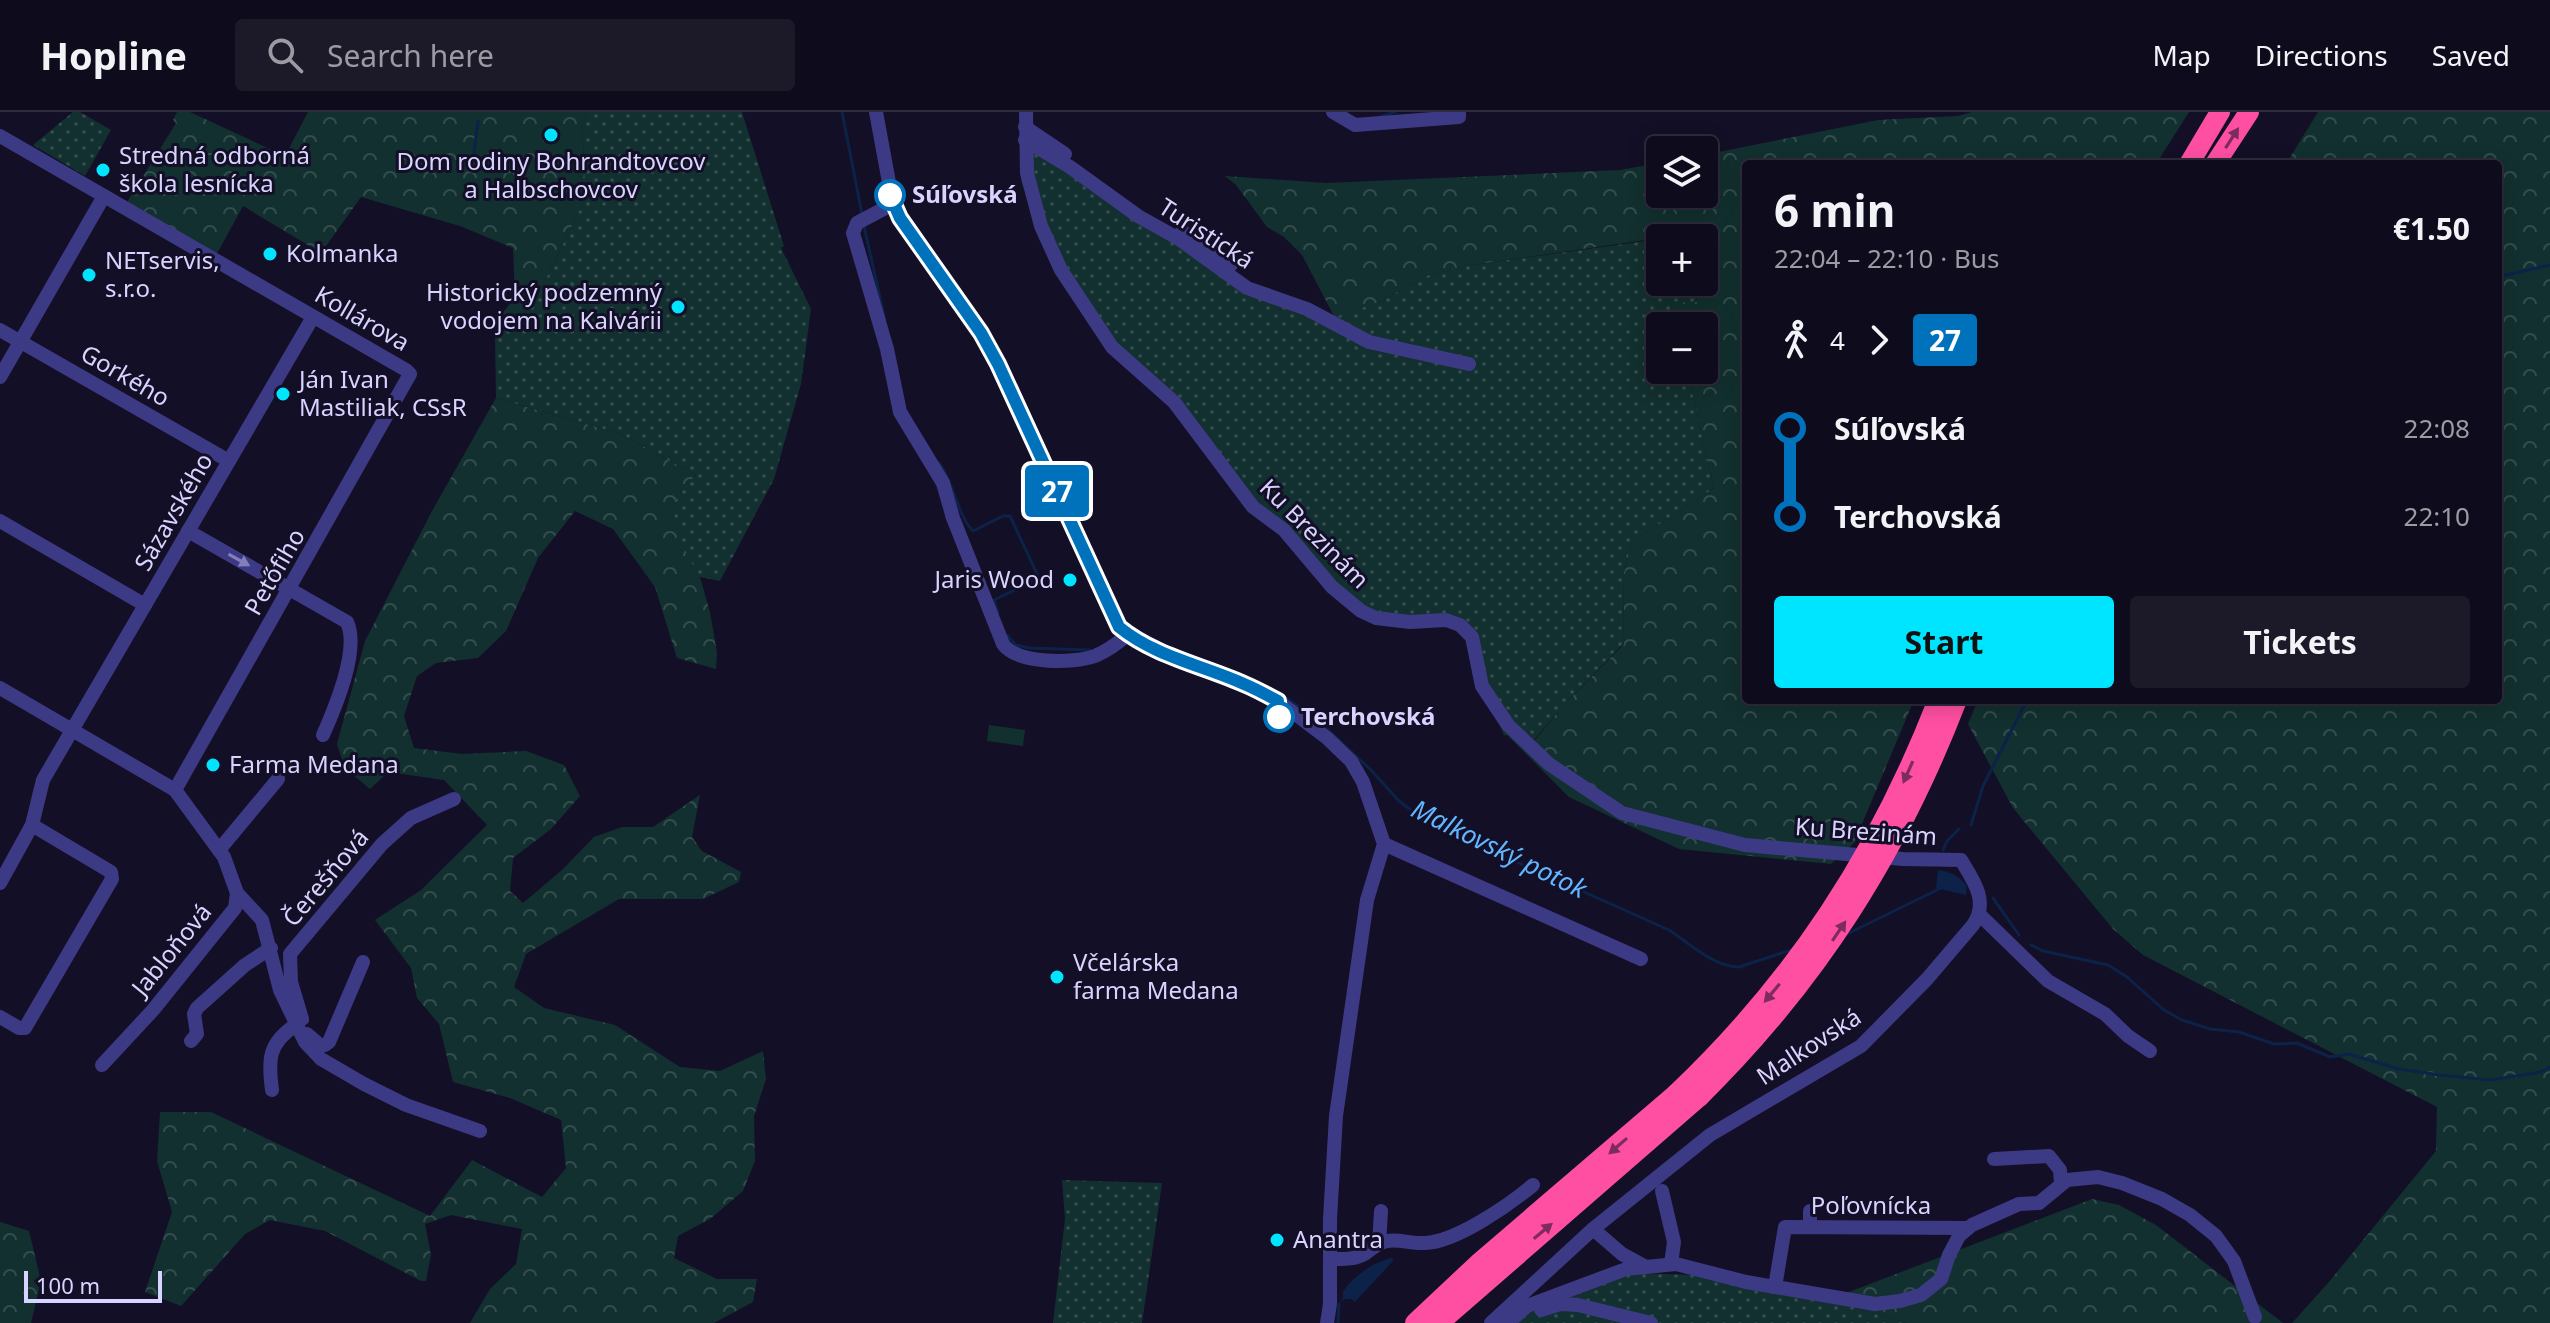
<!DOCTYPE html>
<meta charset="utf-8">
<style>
:root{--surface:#0e0b1c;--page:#1c1929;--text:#f1f3f6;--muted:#9b9ba3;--line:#2e2b3b;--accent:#00e5ff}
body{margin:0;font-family:"Noto Sans",sans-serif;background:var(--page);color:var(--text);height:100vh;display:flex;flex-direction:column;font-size:30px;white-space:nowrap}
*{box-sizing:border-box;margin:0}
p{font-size:26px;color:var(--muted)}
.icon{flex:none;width:44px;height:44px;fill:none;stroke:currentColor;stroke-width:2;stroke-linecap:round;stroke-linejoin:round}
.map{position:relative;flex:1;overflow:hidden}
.side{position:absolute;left:1742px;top:48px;width:760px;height:544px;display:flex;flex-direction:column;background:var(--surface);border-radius:8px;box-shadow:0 4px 20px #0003,0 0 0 2px var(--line)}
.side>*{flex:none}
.badge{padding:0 16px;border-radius:6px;font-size:28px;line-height:52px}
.fabs{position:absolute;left:1646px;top:24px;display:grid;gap:16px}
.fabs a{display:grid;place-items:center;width:72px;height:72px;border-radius:8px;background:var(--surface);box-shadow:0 4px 20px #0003,0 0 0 2px var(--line);font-size:40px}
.scale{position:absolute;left:24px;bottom:20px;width:138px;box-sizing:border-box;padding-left:8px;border:4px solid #d9d4ff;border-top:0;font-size:22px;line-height:28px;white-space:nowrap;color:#d9d4ff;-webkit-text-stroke:6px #130f26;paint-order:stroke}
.map>.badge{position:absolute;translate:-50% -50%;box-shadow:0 0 0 4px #fff}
.legs{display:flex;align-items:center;gap:12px;height:88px;padding:0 32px;font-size:26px}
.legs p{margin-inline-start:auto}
.headline{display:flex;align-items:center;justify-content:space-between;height:136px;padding:0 32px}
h1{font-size:44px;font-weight:700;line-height:60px}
.cta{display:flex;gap:16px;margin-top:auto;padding:16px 32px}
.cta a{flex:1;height:92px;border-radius:8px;background:var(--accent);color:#111;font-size:32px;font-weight:700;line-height:92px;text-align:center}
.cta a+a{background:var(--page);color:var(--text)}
ul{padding:0 32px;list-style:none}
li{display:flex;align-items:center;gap:28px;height:88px;font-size:30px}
li i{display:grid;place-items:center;width:12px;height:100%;margin:0 10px;background:currentColor}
li i::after{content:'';width:20px;height:20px;margin:-10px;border:6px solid;border-radius:50%;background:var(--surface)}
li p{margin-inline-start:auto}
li:first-child i{background:linear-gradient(#0000 50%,currentColor 0)}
li:last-child i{background:linear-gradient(currentColor 50%,#0000 0)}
header{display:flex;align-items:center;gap:48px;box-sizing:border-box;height:112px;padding:0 40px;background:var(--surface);border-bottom:2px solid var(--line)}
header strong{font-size:38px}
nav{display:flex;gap:44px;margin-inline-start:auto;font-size:28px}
.search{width:560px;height:72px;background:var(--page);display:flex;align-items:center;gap:20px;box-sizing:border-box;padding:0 28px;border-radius:8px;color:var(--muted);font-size:30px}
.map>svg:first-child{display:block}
</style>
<header>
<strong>Hopline</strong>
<div class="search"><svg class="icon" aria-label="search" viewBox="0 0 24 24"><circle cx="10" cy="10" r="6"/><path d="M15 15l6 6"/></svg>Search here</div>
<nav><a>Map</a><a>Directions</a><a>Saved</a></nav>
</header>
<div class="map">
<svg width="2550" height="1211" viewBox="0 0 2550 1211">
<defs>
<pattern id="forest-crowns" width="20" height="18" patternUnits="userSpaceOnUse" patternTransform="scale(2)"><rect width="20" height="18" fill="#12302f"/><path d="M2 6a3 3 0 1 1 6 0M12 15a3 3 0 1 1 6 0" fill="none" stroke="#344d4e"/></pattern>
<pattern id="garden-dots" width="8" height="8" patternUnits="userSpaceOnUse" patternTransform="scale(2)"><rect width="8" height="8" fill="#12302f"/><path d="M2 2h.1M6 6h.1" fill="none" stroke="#344d4e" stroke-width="1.8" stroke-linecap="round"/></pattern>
</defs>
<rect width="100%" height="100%" fill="#130f26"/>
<polygon fill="#12302f" points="989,613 1025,618 1023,634 987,629"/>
<g fill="url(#forest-crowns)">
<polygon points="177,0 190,0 285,44 308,0 588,0 582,15 586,85 548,163 527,198 495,224 495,211 515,185 513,136 460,114 361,85 321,141 243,94 214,147 124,95 176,11 173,8"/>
<polygon points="1972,0 2189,0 2156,52 1746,52 1746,588 1914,588 1854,731 1831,752 1679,737 1569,685 1508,624 1535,628 1561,596 1624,532 1623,464 1632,430 1714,376 1687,258 1704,258 1704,214 1676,214 1671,191 1697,189 1694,170 1704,170 1704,126 1686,126 1685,124 1660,126 1465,154 1426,164 1380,190 1335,206 1302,143 1284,125 1267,115 1236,73 1225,64 1326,71 1620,58 1660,51 1660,82 1704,82 1704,43 1878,8 1958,4"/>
<polygon points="2318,0 2550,0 2550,1211 2292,1211 2328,1171 2436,1039 2437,995 2143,843 2113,817 2013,696 1968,612 1978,588 2498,588 2498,52 2286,52"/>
<polygon points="496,286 621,322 696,363 680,380 684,435 700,465 710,500 717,541 716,557 677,546 655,475 613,417 575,399 538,446 506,519 478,546 436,551 417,564 404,604 414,636 462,642 526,639 564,653 580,684 551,717 513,746 510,779 523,791 562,758 594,725 622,715 653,715 700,683 692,725 702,739 741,760 739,770 703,787 619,787 526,842 514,875 544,896 615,913 680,955 720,959 763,939 766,967 754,1004 755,1049 743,1079 710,1107 678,1124 674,1146 717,1167 757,1167 753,1190 714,1211 470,1211 490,1177 516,1152 522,1117 451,1103 425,1112 431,1143 426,1169 421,1169 325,1119 270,1108 245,1122 181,1194 145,1180 172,1100 157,1049 160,1000 211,1000 430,1104 472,1048 542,1085 566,1056 561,1008 510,986 453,970 439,912 417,886 411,856 375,808 421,778 487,713 444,668 388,660 370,677 345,656 337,632 365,529 432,399"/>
<polygon points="2092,1087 2119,1093 2156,1113 2283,1211 1907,1211 1828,1188"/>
<polygon points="0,1110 29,1119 41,1169 31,1211 0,1211"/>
</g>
<g fill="url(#garden-dots)">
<polygon points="73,0 80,0 111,18 85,64 33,33"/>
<path d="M588,0h154l42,134 -3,2 30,61 -10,75 -27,95 -54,102 -20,-4c-13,-24 -35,-56 -21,-83 4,-7 12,-13 17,-19l-75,-41 -125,-36 -1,-62 32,-26 21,-35 38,-78 -4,-70z"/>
<polygon points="1028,34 1250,174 1335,205 1380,190 1426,164 1465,154 1660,127 1660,170 1694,170 1697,190 1671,191 1676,214 1660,214 1660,258 1687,258 1714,376 1632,430 1623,464 1624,531 1561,596 1534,628 1504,623 1474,552 1462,514 1373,505 1263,406 1203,321 1129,257 1040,127 1021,68"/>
<polygon points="1062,1068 1162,1071 1142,1211 1053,1211 1065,1107"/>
<polygon points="1624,1161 1702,1163 1828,1188 1907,1211 1511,1211 1522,1200"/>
</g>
<g fill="#0c2248">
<path d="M1938,758c13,2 21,6 29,16l-1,9 -30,-7z"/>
<path d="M1391,1146l3,2 -39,42 -4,-3h-7l-5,5 4,-6v-7c13,-16 28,-28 48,-33z"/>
</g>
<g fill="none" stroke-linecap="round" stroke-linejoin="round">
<g stroke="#0c2248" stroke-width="3">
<polyline points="842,0 862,102"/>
<polyline points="1380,5 1395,0"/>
<polyline points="474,40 478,9"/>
<polyline points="864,114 885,208"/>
<polyline points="2498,165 2550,153"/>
<path d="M939,351c15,20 19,54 34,68l30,-15h7l28,60 -1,3 -43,21 4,13"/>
<polyline points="1125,516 1129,515 1158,530"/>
<polyline points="1007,523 1016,533 1029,536 1090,538"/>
<path d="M1250,567l33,17 31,21 57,53 28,31 16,12 46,24 208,93c20,13 45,37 70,37l55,-18"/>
<polyline points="1971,713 1983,674 2027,588"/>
<polyline points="1943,738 1947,729 1959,717"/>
<polyline points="1993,786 2019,823"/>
<polyline points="1847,822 1941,776"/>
<polyline points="2031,833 2043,839 2108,853 2127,865 2164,898 2182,908 2210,917 2239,920 2274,932 2297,931 2330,945 2349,942 2399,957 2440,963 2491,968 2541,960 2550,955"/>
<polyline points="1338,1211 1339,1192"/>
</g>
<g stroke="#3d3a85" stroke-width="14">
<polyline points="876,0 893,92 981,221 998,252 1119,515 1127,523 1155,536 1244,572 1278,589 1327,626 1351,649 1363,670 1384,732 1367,788 1336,1004 1330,1107 1330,1192 1327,1211"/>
<path d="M1026,0l1,61 14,53 20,44 51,77 62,55 79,105 31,23 48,57 29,24 15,7 34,4 36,-2 14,5 12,12 10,49 26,39 41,39 73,49 123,32 158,14 58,1c13,21 28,42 12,65l-46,54 -66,67 -151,89 -117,94 -102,94"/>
<polyline points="1333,0 1355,13 1459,5 1459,0"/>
<polyline points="1025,15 1065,42"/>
<polyline points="0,24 406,258 410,262 175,678"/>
<polyline points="1025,28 1070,55 1138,104 1179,127 1247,176 1307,197 1369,230 1469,252"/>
<path d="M893,92l-36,19 -4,10 34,116 13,63 43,71 10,35 50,126c14,20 70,20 92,12 12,-5 23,-13 32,-21"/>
<polyline points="1182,119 1206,133 1231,153"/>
<polyline points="0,218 229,349"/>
<polyline points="0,265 104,84"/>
<polyline points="0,409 145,493"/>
<path d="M188,419l159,91c13,28 -12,86 -24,113"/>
<polyline points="0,576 175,678 224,745 237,781 235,796 153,898 102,953"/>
<polyline points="1384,732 1641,847"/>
<polyline points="219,738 278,667"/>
<polyline points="0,771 32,713 43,668 313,205"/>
<polyline points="237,781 262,808 280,878 305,930 321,947 364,972 406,993 480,1019"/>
<polyline points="1980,803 2048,869 2105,902 2128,924 2150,939"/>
<polyline points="0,905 19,916 25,916 112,767 111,760 32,713"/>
<polyline points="295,911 302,907 291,870 290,842 382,732 411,706 454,687"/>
<polyline points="307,922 320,933 325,933 329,930 363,850"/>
<polyline points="191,929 197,922 194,902 197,896 245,853 271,836"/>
<path d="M272,978c-4,-30 -4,-47 24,-65"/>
<polyline points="1994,1047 2049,1044 2060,1058 2061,1072"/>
<polyline points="1662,1079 1674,1130 1671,1152"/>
<polyline points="1810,1115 1810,1099"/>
<polyline points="1593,1117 1622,1142 1644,1154"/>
<polyline points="1379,1132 1381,1099"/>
<path d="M1330,1147c13,0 25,1 36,-6 7,-5 12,-10 21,-12 13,-2 25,3 38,2 31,-1 84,-38 108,-58"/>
<polyline points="1775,1175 1785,1115 1968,1116"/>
<polyline points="1541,1198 1560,1192 1578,1193 1651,1211"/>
<polyline points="1508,1211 1527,1194 1626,1157 1676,1152 1746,1170 1875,1192 1900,1189 1921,1183 1941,1167 1949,1143 1959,1124 1972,1113 2019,1092 2039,1091 2067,1068 2098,1065 2122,1071 2162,1087 2190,1103 2216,1124 2234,1149 2255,1205"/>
</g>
<g stroke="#ff4fa3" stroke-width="20">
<polyline points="2189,52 2220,0"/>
<polyline points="2215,52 2249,0"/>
<polyline points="1415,1211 1480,1150 1676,982"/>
<polyline points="1439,1211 1699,985"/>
</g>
<g stroke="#ff4fa3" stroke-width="20">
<path d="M1676,982c120,-114 202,-240 262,-394"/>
<path d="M1699,985c117,-115 199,-244 258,-397"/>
</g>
</g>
<defs><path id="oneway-solid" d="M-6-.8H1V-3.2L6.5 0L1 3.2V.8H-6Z" transform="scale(2)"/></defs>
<g fill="#7d2c5e">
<use href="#oneway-solid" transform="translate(2232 26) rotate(-57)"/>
<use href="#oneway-solid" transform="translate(1908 660) rotate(114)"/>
<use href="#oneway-solid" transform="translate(1839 819) rotate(-56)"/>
<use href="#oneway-solid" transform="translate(1772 881) rotate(130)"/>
<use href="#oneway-solid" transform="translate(1618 1034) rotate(139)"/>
<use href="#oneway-solid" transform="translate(1543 1119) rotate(-40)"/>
</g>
<use fill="#837fbc" href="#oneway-solid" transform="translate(239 448) rotate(29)"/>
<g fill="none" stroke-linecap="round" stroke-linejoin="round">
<g stroke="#fff" stroke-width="18">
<path id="line-1" d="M890,83l10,23 81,115 17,31 121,263c35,29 85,39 125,57 12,5 23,11 34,17l1,16"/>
</g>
<use href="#line-1" stroke="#0072bc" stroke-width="12"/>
</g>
<g fill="#00e5ff" stroke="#130f26" stroke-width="3">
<circle cx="551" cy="23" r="8"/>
<circle cx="103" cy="58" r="8"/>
<circle cx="270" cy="142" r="8"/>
<circle cx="89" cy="163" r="8"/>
<circle cx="678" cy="195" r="8"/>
<circle cx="283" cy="282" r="8"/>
<circle cx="1070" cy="468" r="8"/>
<circle cx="213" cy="653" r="8"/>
<circle cx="1057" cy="865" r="8"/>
<circle cx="1277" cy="1128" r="8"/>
</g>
<g fill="#fff" stroke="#0072bc" stroke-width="4">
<circle cx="890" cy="83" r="14"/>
<circle cx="1279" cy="605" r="14"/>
</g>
<g text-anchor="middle" stroke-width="6" stroke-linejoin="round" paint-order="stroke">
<g font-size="24" fill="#d9d4ff" stroke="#130f26" text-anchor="start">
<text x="119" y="52">Stredná odborná<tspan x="119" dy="28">škola lesnícka</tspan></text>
<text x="551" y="58" text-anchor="middle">Dom rodiny Bohrandtovcov<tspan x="551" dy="28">a Halbschovcov</tspan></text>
<text x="286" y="150">Kolmanka</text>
<text x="105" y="157">NETservis,<tspan x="105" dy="28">s.r.o.</tspan></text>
<text x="662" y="189" text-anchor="end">Historický podzemný<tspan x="662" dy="28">vodojem na Kalvárii</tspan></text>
<text x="299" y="276">Ján Ivan<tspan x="299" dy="28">Mastiliak, CSsR</tspan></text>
<text x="1054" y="476" text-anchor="end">Jaris Wood</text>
<text x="229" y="661">Farma Medana</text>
<text x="1073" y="859">Včelárska<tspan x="1073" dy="28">farma Medana</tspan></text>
<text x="1293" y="1136">Anantra</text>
</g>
<g font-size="24" font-weight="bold" fill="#d9d4ff" stroke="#130f26" text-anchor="start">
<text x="912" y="91">Súľovská</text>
<text x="1301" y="613">Terchovská</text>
</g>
<g font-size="24" fill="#d9d4ff" stroke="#130f26">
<text transform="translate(1206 122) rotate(33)" y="8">Turistická</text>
<text transform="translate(362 207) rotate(30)" y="8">Kollárova</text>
<text transform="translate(125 264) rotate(30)" y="8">Gorkého</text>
<text transform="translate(174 400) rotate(-60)" y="8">Sázavského</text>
<text transform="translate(1314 422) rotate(45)" y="8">Ku Brezinám</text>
<text transform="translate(275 460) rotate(-60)" y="8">Petőfiho</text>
<text transform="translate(1866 720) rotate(4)" y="8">Ku Brezinám</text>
<text transform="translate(326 766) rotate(-50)" y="8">Čerešňová</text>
<text transform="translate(172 838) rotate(-51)" y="8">Jabloňová</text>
<text transform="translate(1809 935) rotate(-33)" y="8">Malkovská</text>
<text x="1871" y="1102">Poľovnícka</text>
</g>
<g font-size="26" font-style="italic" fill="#62b6ff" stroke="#130f26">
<text transform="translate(1499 737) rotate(26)" y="9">Malkovský potok</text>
</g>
</g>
</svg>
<div class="fabs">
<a><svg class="icon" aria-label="layers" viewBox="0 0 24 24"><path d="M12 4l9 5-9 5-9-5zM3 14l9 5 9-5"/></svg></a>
<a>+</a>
<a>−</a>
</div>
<div class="scale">100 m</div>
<b class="badge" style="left:1057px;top:379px;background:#0072bc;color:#fff">27</b>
<section class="side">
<div class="headline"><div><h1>6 min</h1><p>22:04 – 22:10 · Bus</p></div><b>€1.50</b></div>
<div class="legs"><svg class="icon" aria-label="walk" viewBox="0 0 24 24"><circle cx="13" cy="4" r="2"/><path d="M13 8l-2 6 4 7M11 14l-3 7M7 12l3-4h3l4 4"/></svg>4<svg class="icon" aria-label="forward" viewBox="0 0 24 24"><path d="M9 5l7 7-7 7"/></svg><b class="badge" style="background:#0072bc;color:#fff">27</b></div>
<ul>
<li><i style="color:#0072bc"></i><b>Súľovská</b><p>22:08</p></li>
<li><i style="color:#0072bc"></i><b>Terchovská</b><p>22:10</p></li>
</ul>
<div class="cta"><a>Start</a><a>Tickets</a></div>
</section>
</div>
